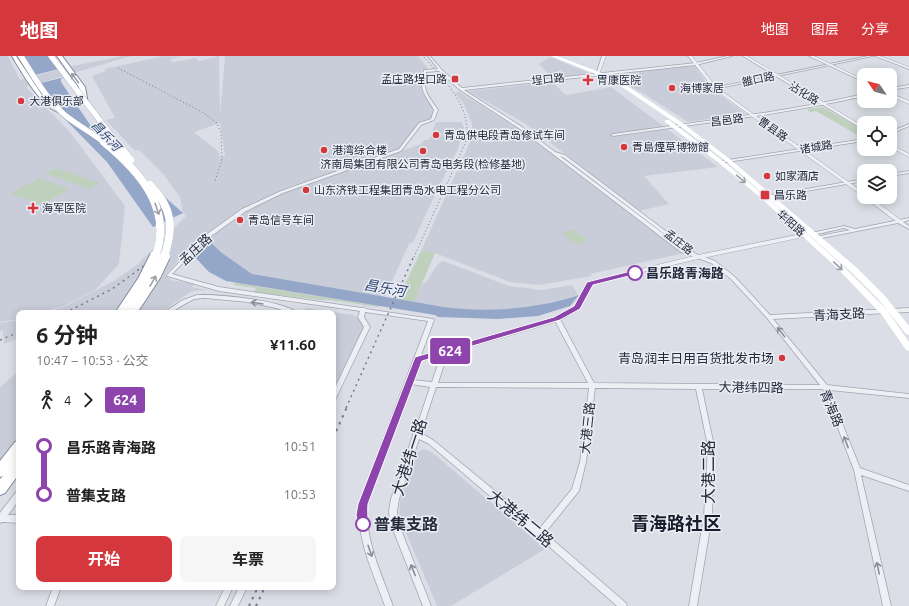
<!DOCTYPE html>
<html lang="zh">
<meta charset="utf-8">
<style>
:root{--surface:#fff;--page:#f6f6f6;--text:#222;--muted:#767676;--accent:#d4383d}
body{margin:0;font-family:Ubuntu,"Noto Sans SC",sans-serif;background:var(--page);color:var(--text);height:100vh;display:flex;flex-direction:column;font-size:15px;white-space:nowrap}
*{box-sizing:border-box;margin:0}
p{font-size:13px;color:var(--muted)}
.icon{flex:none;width:22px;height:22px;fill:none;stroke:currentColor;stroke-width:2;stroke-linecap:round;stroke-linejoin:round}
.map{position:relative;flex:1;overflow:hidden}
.drawer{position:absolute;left:16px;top:254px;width:320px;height:280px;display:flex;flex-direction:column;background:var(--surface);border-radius:8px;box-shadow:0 2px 10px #0003}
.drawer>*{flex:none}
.badge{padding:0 8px;border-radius:3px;font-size:14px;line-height:26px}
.needle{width:26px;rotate:305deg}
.tools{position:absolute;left:857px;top:12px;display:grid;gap:8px}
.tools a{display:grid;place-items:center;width:40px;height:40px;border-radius:8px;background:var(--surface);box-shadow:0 2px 10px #0003;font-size:20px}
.map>.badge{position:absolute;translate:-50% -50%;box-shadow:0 0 0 2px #fff}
.legs{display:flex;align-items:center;gap:6px;height:44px;padding:0 20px;font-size:13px}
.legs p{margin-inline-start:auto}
.overview{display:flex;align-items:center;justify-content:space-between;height:68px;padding:0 20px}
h1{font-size:22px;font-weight:700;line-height:30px}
.button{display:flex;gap:8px;margin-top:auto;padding:8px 20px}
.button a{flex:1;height:46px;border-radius:8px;background:var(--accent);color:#fff;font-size:16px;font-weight:700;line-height:46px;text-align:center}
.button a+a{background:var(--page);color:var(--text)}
ul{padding:0 20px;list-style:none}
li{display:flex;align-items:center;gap:14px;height:48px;font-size:15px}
li i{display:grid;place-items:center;width:6px;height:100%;margin:0 5px;background:currentColor}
li i::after{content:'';width:10px;height:10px;margin:-5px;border:3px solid;border-radius:50%;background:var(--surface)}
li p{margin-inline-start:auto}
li:first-child i{background:linear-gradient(#0000 50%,currentColor 0)}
li:last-child i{background:linear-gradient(currentColor 50%,#0000 0)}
header{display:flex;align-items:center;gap:24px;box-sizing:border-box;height:56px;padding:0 20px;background:var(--accent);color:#fff}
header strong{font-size:19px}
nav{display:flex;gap:22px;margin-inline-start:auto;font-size:14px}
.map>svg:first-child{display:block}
</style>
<header>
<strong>地图</strong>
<nav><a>地图</a><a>图层</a><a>分享</a></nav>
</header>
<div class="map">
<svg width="909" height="550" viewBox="0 0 909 550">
<rect width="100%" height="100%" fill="#dbdee6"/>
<g fill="#c9cdd9" fill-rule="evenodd">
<polygon points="0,0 8,0 20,24 73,10 123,0 131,0 26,31 69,75 125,150 119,208 95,234 64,250 38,257 19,257 19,263 0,266"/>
<path d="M164,0l16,1 -10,2 3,3 23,-4 3,3 20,-5 1,60 5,-60h193l11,14 -8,1 2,4 -2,15 14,19 -3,9 -14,7 -19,23 -4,3 -109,37 -43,21 -40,28 -19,17 -19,21 6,5 23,4 -2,3 15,3 -13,1 -5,2 -29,20h-116l22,-7 49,-26 22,-15 49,-49 -3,-3 -3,-16 -16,-22 -25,-25 -4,1 -29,-31 9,-2 -23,-42 14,-5 -2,-2zM220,67l5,33 -5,1 -2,-6 -24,-19z"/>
<polygon points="550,1 570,9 591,18 552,22 539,8"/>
<polygon points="694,9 709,31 746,58 688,66 646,39 608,19"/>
<polygon points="552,26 566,39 611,31 718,111 644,120 669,148 639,155 526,68 468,35"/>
<polygon points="459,36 528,79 684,197 590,218 591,220 539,229 510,226 435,197 421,195 471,84 472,68 464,48 455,37"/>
<polygon points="436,66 461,66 464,71 458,93 432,145 413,186 409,188 385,241 252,218 222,197 207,183 244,156 287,136 421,88 424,84 429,84"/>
<polygon points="443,205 509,230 542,234 572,229 578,239 533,250 494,255 469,255 414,246 421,229 427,225 437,209"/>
<polygon points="306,252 353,259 360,263 365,271 337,330 333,329 333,257 303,257"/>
<polygon points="19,264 19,282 4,288 3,275 0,275 0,267"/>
<polygon points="19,315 19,394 0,419 0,331"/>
<polygon points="425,393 433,397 545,493 451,550 437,550 399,460 400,444 417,396"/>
</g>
<g fill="#bfd1bc">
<polygon points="823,51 864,75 864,81 861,81 816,55 810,56 807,53"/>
<polygon points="56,112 100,127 89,133 44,117"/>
<polygon points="40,122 70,133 41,149 10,137"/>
<polygon points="571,173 589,184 579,189 561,178"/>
<polygon points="421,195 435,197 414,246 398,243"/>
<polygon points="235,227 242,228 379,250 378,251 330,244 318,244 254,236 256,232 234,229"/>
</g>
<g fill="#94a7c9">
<polygon points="22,0 50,0 59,13 35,19"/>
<polygon points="65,21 61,23 61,26 95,76 133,113 183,157 153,171 107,106 56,54 41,27"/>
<path d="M207,183l15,14 30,21 192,33c46,6 90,2 135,-12l-9,11 -32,10 -40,3 -60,-2 -3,-2 -209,-34 -17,-9 -16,-17z"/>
</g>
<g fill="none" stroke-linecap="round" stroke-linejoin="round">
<g stroke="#a1a5b0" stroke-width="1.5">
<g id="minor">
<path d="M428,0h2l11,13 21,19 234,-25 31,-7h5l-36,9 -232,25 58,37 33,25 10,3 131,99 19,7 20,16 35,38 139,-7v4l-136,7 54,66 82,9v4l-80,-8 31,78 49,17v6l-48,-16 30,131h-8l-29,-136 -31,-81h-121l12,57 -2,70 -15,90h-8l15,-90 4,-70 -12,-57 -101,-1 -9,74 -7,29 -34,42 81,70 1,3h-10l-80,-70 -108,-92 -10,-5 -20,60 -2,12 1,11 33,84h-8l-33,-84 -1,-11 2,-12 22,-64v-1l2,-2 15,-45 -20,-3 -43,120c-2,37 14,68 26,102h-8c-12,-34 -28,-65 -26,-102l69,-183 -63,-9 -1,5 6,10 -34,71 -1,2h-2v-8l31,-65 -6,-10 2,-6 -141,-20 -52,-15v-1l36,-38 39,-28 39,-18 118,-42 20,-26 12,-4 3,-9c-9,-16 -16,-20 -10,-40l14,-1zM439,15l21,19 60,39 161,123 30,11 20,16 36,39 53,67 -226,-2 -34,-64 -3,-2 -3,2 34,64h-150l10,-31 -1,-1h-4l-1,1 -10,30 -20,-2 22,-60 -1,-1 -67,-10 -2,-2 -2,1 -143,-21 -47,-13 35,-35 39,-28 37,-18 118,-42 20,-26 13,-5 4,-10c-11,-17 -15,-17 -12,-38zM560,100l3,1 124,94 -2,-1zM436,331l153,1 -9,74 -8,27 -32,39 -107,-88 -12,-7z"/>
<polygon points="868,0 873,0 715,33 713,32"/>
<polygon points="909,29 909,31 890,34 890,32"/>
<path d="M864,38v2c-83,19 -167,28 -251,40l-2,-1 2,-1c84,-12 168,-21 251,-40z"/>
<polygon points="909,68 909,70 890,78 890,76"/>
<polygon points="864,83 864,85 721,107 719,106 721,105"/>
<polygon points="909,115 909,117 890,120 890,118"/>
<polygon points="864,123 864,125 766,142 764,141 766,140"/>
<polygon points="909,162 909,164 903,166 909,170 909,173 898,167 817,183 815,182 815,181 850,174 844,172 813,179 811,178 811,177 844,170 855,173"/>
<path d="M197,239c20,-1 86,5 101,18h-8l-14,-5 -29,-6 -42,-4 -11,1 -11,6 -13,8h-7l20,-13z"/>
<polygon points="19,435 19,444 8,459 19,459 19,467 2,466 0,467 0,457 16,436"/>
<polygon points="53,531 61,531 54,550 46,550"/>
<polygon points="225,531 233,531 224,550 216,550"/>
<polygon points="239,531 247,531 238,550 230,550"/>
</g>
</g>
<g stroke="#a1a5b0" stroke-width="1">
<g id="tertiary">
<polygon points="602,0 606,0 599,18 596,19"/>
<polygon points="688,0 692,0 716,31 864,137 864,141 714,33"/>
<polygon points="743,0 747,0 864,71 864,74"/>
<polygon points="809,0 814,0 864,24 864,26"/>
<polygon points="875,0 880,0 909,11 909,13"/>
<polygon points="890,37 909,45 909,48 890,40"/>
<polygon points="890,88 909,98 909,101 890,91"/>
<polygon points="864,141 870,141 902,165 901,166 897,166"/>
<path d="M811,176l2,1v2l-115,24 -106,25c-9,20 -13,27 -33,37l-141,41 -3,-1 -1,-2 1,-2 3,-1 137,-39c21,-10 22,-17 33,-35l110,-27z"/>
</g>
</g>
<g stroke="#828a9e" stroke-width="2">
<g id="trunk">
<path d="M12,0h4l28,42 21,13v2c-20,2 -44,-42 -53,-57z"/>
<polygon points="57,0 62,0 85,31 88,48 83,47 79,31"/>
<polygon points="19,385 19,399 16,404 19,403 19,418 5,437 0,439 0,423 3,420 0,421 0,405 15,386"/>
</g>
</g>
<use href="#minor" fill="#eeeff5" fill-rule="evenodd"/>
<use href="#tertiary" fill="#eeeff5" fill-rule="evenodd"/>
<g fill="#fff" fill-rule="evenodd">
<polygon points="551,0 557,0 612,21 629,31 684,68 731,104 857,212 885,240 909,270 909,279 906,278 879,244 851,216 727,106 680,70 625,33 608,23"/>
<polygon points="665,64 669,64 723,105 765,140 842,209 887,254 909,286 909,295 906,294 881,258 838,213 761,142 719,107 665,66"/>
</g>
<use href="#trunk" fill="#fff" fill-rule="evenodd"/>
<g stroke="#747b91" stroke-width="1" stroke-dasharray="1 2.5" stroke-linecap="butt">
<polyline points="118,12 202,56 216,66 221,76 222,104 215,125"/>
<path d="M414,201l53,-118c3,-35 -22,-58 -44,-83"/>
</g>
<g stroke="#747b91" stroke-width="1.5" stroke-dasharray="2 4" stroke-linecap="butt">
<polyline points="65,257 112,233 156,201"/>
<polyline points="0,284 19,276"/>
<polyline points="346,352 414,200"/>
</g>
<g stroke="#747b91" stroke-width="2" stroke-dasharray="2.5 5" stroke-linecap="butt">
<polyline points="333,382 347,351"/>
<polyline points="249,550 258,531"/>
<polyline points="256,550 265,531"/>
</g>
<g stroke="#828a9e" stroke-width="6" stroke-linecap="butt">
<g id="trunk-bridge-far2">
<path d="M21,0c13,21 26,44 45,60 13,10 26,17 39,27"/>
<polyline points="51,0 117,87"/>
</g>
</g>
<g stroke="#828a9e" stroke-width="8" stroke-linecap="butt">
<g id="trunk-bridge-far1">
<path d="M104,86c35,29 70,67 51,115"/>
<polyline points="116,86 130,104"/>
<path d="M150,129c23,23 24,43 14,72"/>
</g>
</g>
<g stroke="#828a9e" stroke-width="12" stroke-linecap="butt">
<g id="trunk-bridge">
<polyline points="121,257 143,224 155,200"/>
<polyline points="131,257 156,219 165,200"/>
</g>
</g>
<use href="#trunk-bridge-far2" stroke="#fff" stroke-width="5.5"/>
<use href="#trunk-bridge-far1" stroke="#fff" stroke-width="8"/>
<use href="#trunk-bridge" stroke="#fff" stroke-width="10"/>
</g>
<defs><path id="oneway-shaft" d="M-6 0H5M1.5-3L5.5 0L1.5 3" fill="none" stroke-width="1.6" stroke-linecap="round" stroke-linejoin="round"/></defs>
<g stroke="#9da0a8">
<use href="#oneway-shaft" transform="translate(75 22) rotate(-127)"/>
<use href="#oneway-shaft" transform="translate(741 123) rotate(40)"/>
<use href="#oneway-shaft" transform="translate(157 153) rotate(71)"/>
<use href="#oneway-shaft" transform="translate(838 210) rotate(43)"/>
<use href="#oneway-shaft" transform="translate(153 225) rotate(-60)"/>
</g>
<g stroke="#8a8d99">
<use href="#oneway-shaft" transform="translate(257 247) rotate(-171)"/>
<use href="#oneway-shaft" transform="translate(781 276) rotate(-128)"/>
<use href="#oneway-shaft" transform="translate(846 386) rotate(-111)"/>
<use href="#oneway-shaft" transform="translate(370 495) rotate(71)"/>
<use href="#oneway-shaft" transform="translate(878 512) rotate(-102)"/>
<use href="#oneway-shaft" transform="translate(413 514) rotate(-112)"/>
</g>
<path fill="#8e44ad" stroke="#fff" d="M635,214l3,3 -1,1 -44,11 -13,24 -20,11 -138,41 -54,143c-1,8 1,17 -1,24l-4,1 -4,-1 -3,-13 2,-11 57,-147 139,-40 20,-11 13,-24z"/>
<g fill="#d4383d" stroke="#eaedf4" stroke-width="1.5">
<rect x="451" y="19" width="8" height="8" rx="2"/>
<path d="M586 18h4v4h4v4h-4v4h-4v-4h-4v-4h4z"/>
<circle cx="672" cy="32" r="4"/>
<circle cx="21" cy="45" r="4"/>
<circle cx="436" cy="79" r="4"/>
<circle cx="624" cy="91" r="4"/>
<circle cx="324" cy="94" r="4"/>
<circle cx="423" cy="95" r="4"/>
<circle cx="767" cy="120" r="4"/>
<circle cx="306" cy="134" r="4"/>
<rect x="760" y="134" width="10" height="10" rx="2"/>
<path d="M31 146h4v4h4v4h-4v4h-4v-4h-4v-4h4z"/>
<circle cx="240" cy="164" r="4"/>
<circle cx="782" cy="302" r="4"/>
</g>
<g fill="#fff" stroke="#8e44ad" stroke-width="2">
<circle cx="635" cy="217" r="7"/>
<circle cx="363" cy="468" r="7"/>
</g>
<g text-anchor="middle" stroke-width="3" stroke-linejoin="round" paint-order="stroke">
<g font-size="11" fill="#252b3d" stroke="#eaedf4" text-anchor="start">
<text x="447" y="27" text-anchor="end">孟庄路埕口路</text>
<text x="597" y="28">胃康医院</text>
<text x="680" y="36">海博家居</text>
<text x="29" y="49">大港俱乐部</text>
<text x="444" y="83">青岛供电段青岛修试车间</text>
<text x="632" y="95">青島煙草博物館</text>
<text x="332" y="98">港湾综合楼</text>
<text x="423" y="112" text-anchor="middle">济南局集团有限公司青岛电务段(检修基地)</text>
<text x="775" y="124">如家酒店</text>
<text x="314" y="138">山东济铁工程集团青岛水电工程分公司</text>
<text x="774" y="143">昌乐路</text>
<text x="42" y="156">海军医院</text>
<text x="248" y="168">青岛信号车间</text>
</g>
<g font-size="11" fill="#252b3d" stroke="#eaedf4">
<text transform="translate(548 23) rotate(-6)" y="4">埕口路</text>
<text transform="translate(758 23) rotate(-12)" y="4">雒口路</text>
<text transform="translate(804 37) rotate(32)" y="4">沾化路</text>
<text transform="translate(727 64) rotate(-7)" y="4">昌邑路</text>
<text transform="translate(773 73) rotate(35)" y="4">曹县路</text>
<text transform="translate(816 91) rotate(-9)" y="4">诸城路</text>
<text transform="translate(791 167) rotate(42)" y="4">华阳路</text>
<text transform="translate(679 186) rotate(38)" y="4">孟庄路</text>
</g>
<g font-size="12" font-style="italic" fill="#2d4472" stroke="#eaedf4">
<text transform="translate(106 80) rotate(47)" y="4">昌乐河</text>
</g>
<g font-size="13" fill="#252b3d" stroke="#eaedf4">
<text transform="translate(195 193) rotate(-43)" y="5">孟庄路</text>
<text transform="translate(839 258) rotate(-3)" y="5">青海支路</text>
<text transform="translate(751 331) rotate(1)" y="5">大港纬四路</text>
<text transform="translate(832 352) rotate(67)" y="5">青海路</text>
<text transform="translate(587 372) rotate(-84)" y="5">大港三路</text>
</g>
<g font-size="13" font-weight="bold" fill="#252b3d" stroke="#eaedf4" text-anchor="start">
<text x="646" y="222">昌乐路青海路</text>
</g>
<g font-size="13" fill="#252b3d" stroke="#eaedf4" text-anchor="end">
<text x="774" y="307">青岛润丰日用百货批发市场</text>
</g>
<g font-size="14" font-style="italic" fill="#2d4472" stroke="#eaedf4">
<text transform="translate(385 232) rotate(10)" y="5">昌乐河</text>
</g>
<g font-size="16" fill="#252b3d" stroke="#eaedf4">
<text transform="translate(409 401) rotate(-72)" y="6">大港纬一路</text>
<text transform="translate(708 416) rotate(-90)" y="6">大港二路</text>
<text transform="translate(521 462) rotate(40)" y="6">大港纬二路</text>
</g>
<g font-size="16" font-weight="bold" fill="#252b3d" stroke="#eaedf4" text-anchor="start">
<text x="374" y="474">普集支路</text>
</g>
<g font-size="18" font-weight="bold" fill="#171c2d" stroke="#eaedf4">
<text x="676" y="474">青海路社区</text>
</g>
</g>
</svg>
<div class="tools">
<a><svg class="needle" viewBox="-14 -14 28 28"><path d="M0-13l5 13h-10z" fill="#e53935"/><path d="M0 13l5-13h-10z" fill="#767676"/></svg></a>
<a><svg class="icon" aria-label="locate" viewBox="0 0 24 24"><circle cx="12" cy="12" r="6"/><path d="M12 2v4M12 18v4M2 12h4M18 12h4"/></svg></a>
<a><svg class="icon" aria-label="layers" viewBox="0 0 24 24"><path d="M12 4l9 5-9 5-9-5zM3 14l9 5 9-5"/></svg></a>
</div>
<b class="badge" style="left:450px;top:295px;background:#8e44ad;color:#fff">624</b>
<section class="drawer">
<div class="overview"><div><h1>6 分钟</h1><p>10:47 – 10:53 · 公交</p></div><b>¥11.60</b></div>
<div class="legs"><svg class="icon" aria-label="walk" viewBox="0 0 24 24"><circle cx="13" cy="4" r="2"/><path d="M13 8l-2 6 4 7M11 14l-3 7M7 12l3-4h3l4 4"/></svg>4<svg class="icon" aria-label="forward" viewBox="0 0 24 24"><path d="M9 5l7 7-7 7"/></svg><b class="badge" style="background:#8e44ad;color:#fff">624</b></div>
<ul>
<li><i style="color:#8e44ad"></i><b>昌乐路青海路</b><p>10:51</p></li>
<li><i style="color:#8e44ad"></i><b>普集支路</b><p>10:53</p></li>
</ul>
<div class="button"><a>开始</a><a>车票</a></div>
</section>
</div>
